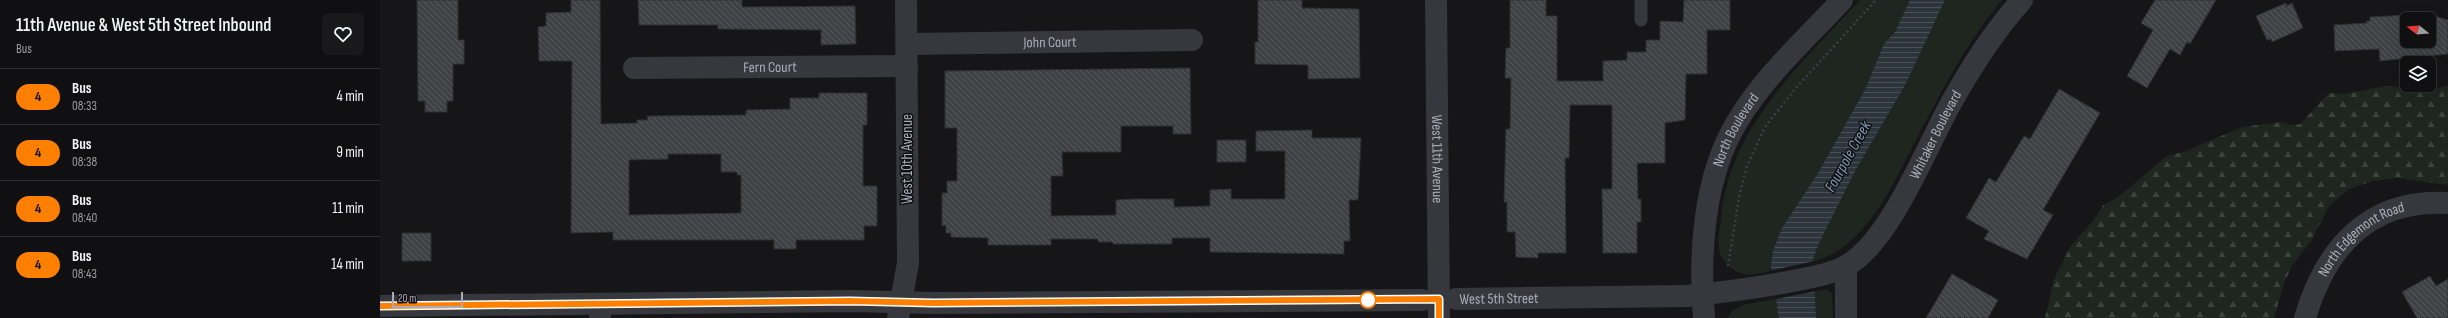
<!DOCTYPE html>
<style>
:root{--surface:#101012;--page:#19191b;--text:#f1f3f6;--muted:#9c9d9f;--line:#303032}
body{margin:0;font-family:"Sofia Sans Condensed",sans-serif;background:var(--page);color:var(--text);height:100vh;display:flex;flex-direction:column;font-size:15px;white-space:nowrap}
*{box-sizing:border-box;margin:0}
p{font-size:13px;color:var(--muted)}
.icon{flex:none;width:22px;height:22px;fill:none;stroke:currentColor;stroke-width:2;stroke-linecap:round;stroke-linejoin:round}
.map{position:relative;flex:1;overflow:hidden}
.panel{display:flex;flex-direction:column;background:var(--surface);width:380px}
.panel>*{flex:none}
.badge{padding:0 8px;border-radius:13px;font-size:14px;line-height:26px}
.needle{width:26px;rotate:287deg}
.controls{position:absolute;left:2020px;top:12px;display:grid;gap:8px}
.controls a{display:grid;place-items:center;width:36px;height:36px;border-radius:6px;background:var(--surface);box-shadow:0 4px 16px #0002,0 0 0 1px var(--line);font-size:20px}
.scale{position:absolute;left:12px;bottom:10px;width:71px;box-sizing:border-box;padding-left:4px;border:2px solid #a8adb8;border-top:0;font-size:11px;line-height:14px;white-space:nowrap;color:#a8adb8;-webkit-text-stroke:3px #111113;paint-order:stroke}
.map>.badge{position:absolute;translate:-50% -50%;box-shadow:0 0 0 2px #fff}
.round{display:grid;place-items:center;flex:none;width:42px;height:42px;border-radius:6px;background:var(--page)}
.head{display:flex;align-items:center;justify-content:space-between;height:68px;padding:0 16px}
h1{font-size:19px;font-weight:600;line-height:30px}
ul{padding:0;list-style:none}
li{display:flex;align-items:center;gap:12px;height:56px;padding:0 16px;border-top:1px solid var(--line)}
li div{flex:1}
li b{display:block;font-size:15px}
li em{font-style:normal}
li .badge{min-width:44px;font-weight:700;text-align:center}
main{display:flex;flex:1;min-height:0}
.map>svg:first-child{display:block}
</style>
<main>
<section class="panel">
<div class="head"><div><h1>11th Avenue &amp; West 5th Street Inbound</h1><p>Bus</p></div><a class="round"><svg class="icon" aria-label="heart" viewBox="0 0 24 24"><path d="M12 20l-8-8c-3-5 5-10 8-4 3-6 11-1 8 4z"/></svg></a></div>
<ul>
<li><span class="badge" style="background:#ff8000;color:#111">4</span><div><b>Bus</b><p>08:33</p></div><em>4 min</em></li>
<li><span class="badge" style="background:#ff8000;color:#111">4</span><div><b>Bus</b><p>08:38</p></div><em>9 min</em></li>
<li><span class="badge" style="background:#ff8000;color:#111">4</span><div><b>Bus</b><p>08:40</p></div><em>11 min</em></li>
<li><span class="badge" style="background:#ff8000;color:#111">4</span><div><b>Bus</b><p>08:43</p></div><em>14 min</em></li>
</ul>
</section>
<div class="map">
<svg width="2068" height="318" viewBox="0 0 2068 318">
<defs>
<pattern id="forest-firs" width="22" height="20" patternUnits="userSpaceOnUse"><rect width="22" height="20" fill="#1e261f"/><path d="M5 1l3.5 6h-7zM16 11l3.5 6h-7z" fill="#3c433d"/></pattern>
<pattern id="water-rules" width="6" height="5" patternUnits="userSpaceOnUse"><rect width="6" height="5" fill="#2c353c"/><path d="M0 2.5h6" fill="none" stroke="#485056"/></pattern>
<pattern id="building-back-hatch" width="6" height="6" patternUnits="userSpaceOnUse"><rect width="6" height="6" fill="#404145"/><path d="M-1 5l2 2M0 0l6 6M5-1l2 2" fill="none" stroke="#595a5e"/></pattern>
</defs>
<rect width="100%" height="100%" fill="#161618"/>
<path fill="url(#forest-firs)" d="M2068,85v100l-52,-7 -23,3 -24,8 -20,17 -18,35 -19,25 -8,17 -10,35h-229l9,-39 16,-32 23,-26 10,-16 15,-8 49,-41 19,-5 56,-24 40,-5 9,3 9,-1 29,-31c18,3 33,-3 52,-6 23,-4 44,8 67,-2z"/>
<g fill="#1e261f">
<path d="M1480,0h142c-37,44 -62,95 -88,144 -19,36 -36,75 -68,101 -25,20 -59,22 -89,29 -13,3 -28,-4 -35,-16 -6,-11 -3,-27 -1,-39 8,-92 80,-155 139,-219z"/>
<polygon points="1447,289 1452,293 1453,318 1347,318 1353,310 1363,305"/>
</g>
<polygon fill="url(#water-rules)" points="1530,0 1565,0 1525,85 1475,171 1439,243 1433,259 1436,318 1399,318 1391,266 1393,251 1402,228 1437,175 1486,88 1504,44 1515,32"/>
<polygon fill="#161618" points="1435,261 1437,291 1396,299 1389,271"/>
<g fill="url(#building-back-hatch)" stroke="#303034" fill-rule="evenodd">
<polygon points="37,0 78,0 78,40 84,40 84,64 73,64 73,101 67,101 67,112 45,112 45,101 38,101"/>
<path d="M191,0h29l1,124 36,-1v-3h11l-1,-4 99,-1v-5l44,-1v-11h29v-5h48v32h-4v61h14v40h-13v14h-68v9h-22v-9h-161v-8l-42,1 1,-172h-33l-1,-34 8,-1v-13l25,-1zM288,154h53v18h16v3h4v38l-112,2v-55l39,-1z"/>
<polygon points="258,0 362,0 362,7 475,6 476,44 441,45 441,30 338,29 338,25 259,25"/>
<polygon points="878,0 922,0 922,8 979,9 980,78 928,79 928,65 875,64 875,42 878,42"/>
<polygon points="1130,0 1166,0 1166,16 1177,16 1177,81 1223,81 1223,61 1247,60 1247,52 1266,52 1266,40 1280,40 1280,21 1303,22 1304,0 1350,0 1350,30 1327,30 1327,74 1306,74 1305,120 1285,123 1285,163 1257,163 1258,199 1261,199 1261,222 1257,222 1257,253 1223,253 1222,189 1232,189 1232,105 1190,105 1189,158 1185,158 1186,253 1158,253 1158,258 1136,257 1135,232 1127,232 1127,202 1124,202 1126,129 1130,129 1131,78 1125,78 1126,48 1130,48"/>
<polygon points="1775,0 1836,0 1810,44 1807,42 1800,55 1790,49 1767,88 1747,76 1773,30 1761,23"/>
<polygon points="1906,3 1907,6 1912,3 1923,28 1892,42 1891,39 1887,40 1876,16"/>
<path d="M2047,14l21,6v34l-68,7 -1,-12 -44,2 -1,-26 33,-2 -1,-2h4v-4zM2027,19h22v22h-22z"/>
<polygon points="810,68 811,134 793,134 793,126 741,126 741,152 682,152 683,176 671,176 671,216 736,215 736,200 753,199 794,199 794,207 830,206 830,190 851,189 851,199 905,199 905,151 876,151 876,131 932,130 932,138 981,138 978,200 969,200 970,241 964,241 964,254 830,252 830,238 792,238 792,244 733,244 733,242 718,242 718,239 671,239 671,245 608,245 608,238 571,237 571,233 566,233 566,225 562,226 562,193 567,193 567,181 577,181 577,128 565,128 565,71"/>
<polygon points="1679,89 1720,113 1663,210 1673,215 1647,259 1604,239 1609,231 1586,218 1609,178 1616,182 1644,136 1650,139"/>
<rect x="837" y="140" width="29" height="22"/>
<rect x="22" y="233" width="29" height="28"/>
<polygon points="1572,274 1618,300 1608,318 1546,318"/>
<polygon points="2050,276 2056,286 2068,279 2068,318 2037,318 2022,292"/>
</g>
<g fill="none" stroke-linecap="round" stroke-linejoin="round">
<polyline stroke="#3d3f44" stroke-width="2.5" stroke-dasharray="2 3" stroke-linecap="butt" points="1348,266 1360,192 1367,166 1385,127 1415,89 1496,0"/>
<polyline stroke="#37383d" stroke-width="13" points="1261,0 1261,20"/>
<g stroke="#37383d" stroke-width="22">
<path id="s1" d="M1056,0l3,318"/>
<path id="s2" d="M527,44l285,-4"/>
<path id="s3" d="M254,68l273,-2"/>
<path id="s4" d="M1306,296c40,-4 78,-9 117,-17 14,-3 31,-6 43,-13 44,-24 80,-118 104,-161 21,-38 43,-73 72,-105"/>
<polyline points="220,304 220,318"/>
<polyline points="518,318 528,263 526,0"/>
<polyline points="1466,318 1466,266"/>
<path id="s5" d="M1925,318c21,-71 65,-120 143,-115"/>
</g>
<g stroke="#37383d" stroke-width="22">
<path id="s6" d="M1076,299l230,-3"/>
<polyline points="0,306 470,301 553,303 1042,300"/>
<path id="s7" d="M1324,318c-5,-63 -1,-140 33,-196 27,-46 69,-83 105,-122"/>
</g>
</g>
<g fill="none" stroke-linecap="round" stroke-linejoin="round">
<g stroke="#fff" stroke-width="9">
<polyline id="line" points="0,306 470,301 553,303 1059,299 1059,318"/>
</g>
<use href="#line" stroke="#ff8000" stroke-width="6"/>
</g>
<circle fill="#fff" stroke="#ff8000" stroke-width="2" cx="988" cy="300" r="8"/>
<g text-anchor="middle" stroke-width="3" stroke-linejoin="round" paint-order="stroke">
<g font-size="15" fill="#a8adb8" stroke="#111113">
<text dy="5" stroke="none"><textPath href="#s2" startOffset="143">John Court</textPath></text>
<text dy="5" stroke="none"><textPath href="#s3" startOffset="136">Fern Court</textPath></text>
<text dy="5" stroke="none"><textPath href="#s7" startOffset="194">North Boulevard</textPath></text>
<text dy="5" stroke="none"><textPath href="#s4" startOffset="324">Whitaker Boulevard</textPath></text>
<text transform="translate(527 159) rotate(-90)" y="5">West 10th Avenue</text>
<text dy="5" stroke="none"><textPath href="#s1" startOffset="159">West 11th Avenue</textPath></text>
<text dy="5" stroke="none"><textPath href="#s5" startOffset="101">North Edgemont Road</textPath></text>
<text dy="5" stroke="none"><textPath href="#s6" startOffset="43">West 5th Street</textPath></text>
</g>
<g font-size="16" font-style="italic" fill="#7f9bb3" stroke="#111113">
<text transform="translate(1467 156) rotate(-61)" y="6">Fourpole Creek</text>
</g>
</g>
</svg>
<div class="controls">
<a><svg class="needle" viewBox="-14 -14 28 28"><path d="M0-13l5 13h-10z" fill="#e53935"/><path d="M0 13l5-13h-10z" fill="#9c9d9f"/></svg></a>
<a><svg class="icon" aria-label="layers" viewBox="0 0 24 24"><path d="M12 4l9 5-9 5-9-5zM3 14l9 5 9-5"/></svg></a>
</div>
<div class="scale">20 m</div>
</div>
</main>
